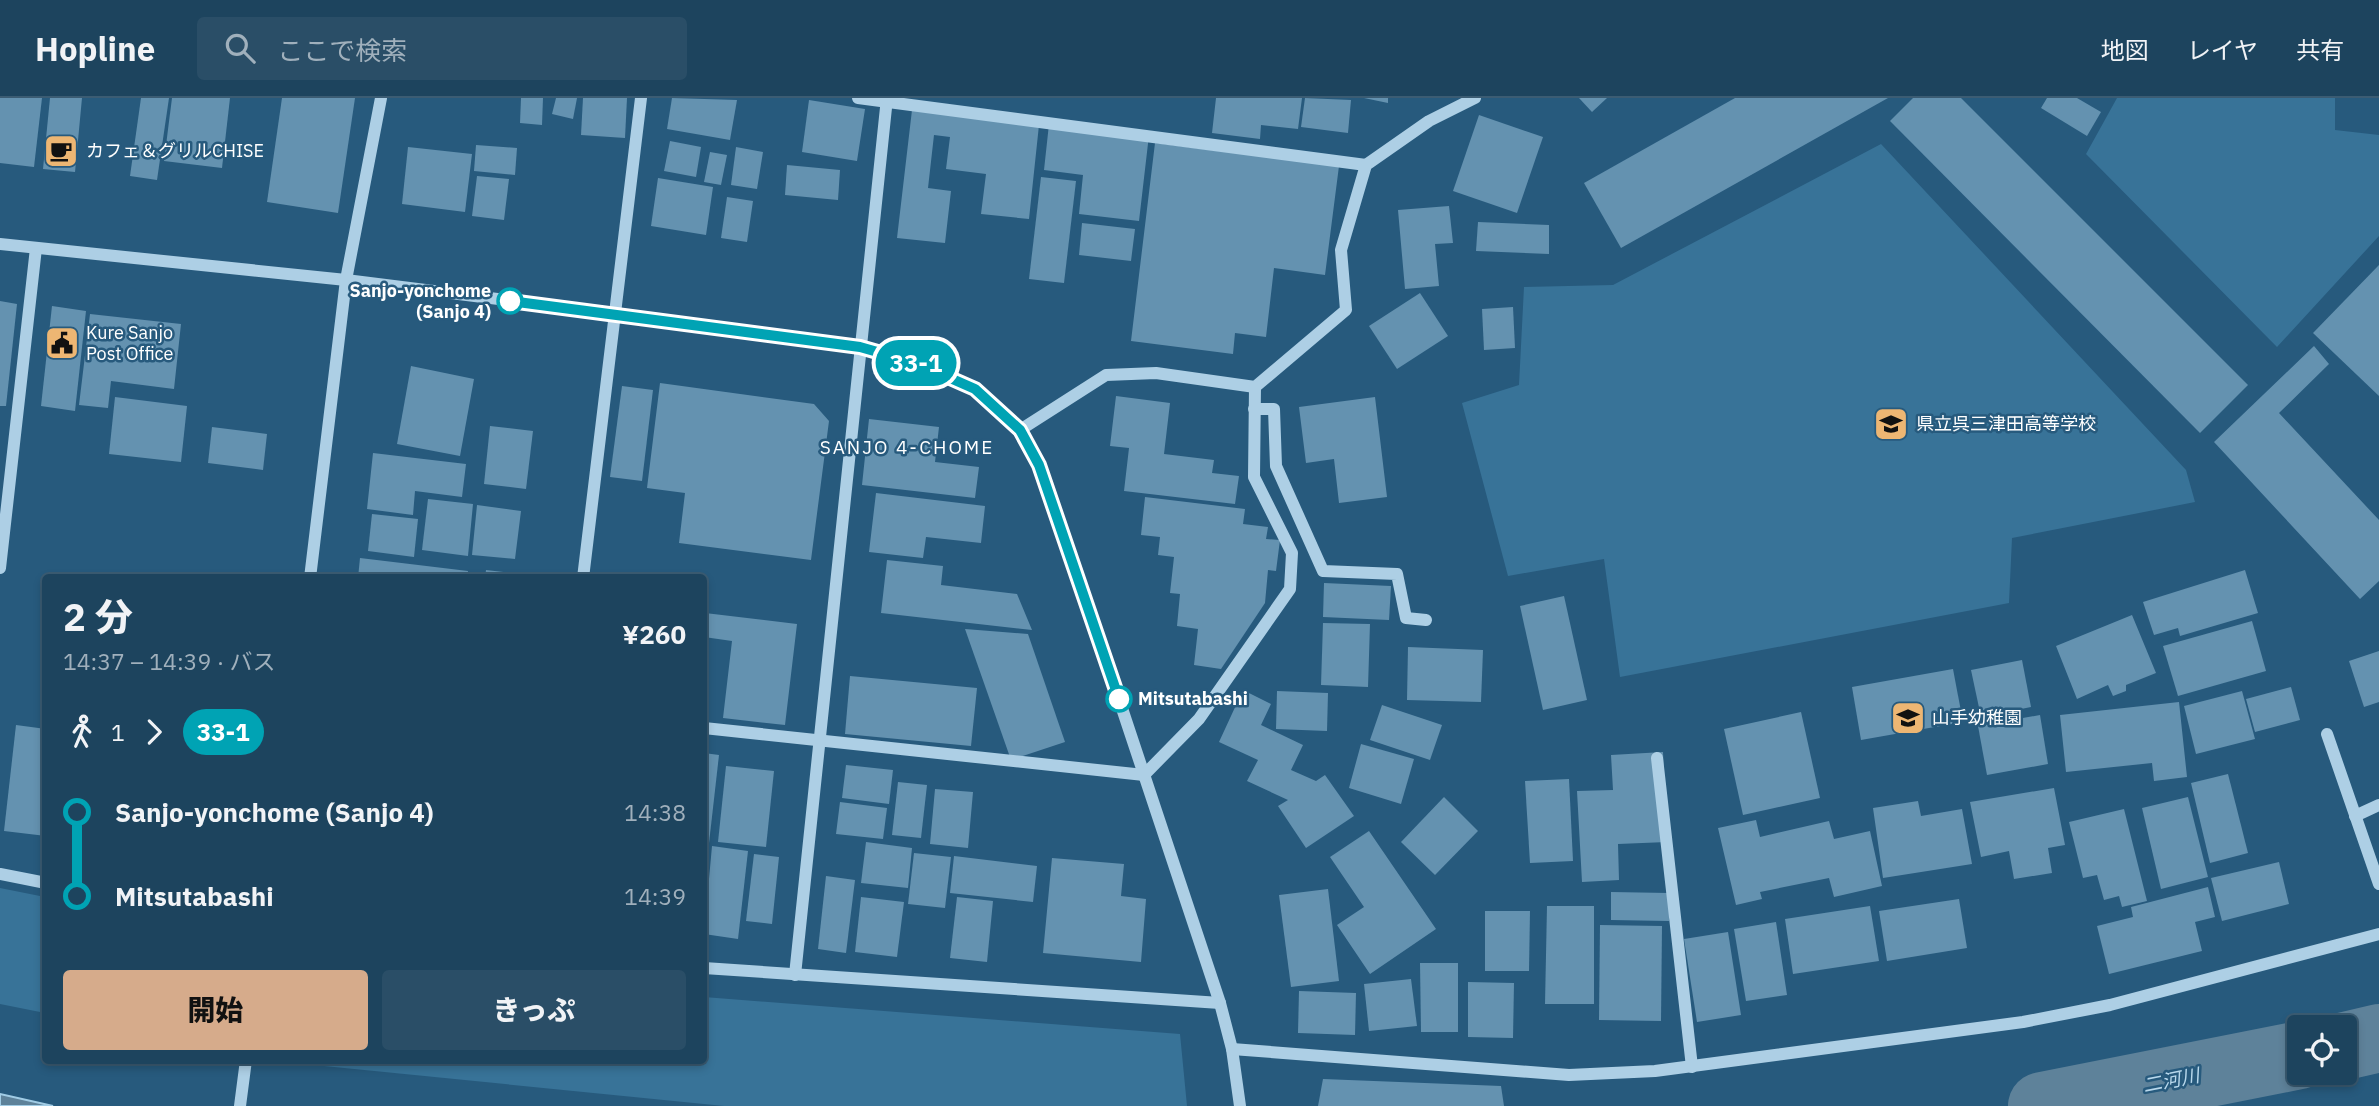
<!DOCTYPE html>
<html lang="ja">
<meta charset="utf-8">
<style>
:root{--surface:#1d445e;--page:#2a4e67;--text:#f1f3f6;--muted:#a0b0bc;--line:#3b5c73;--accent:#d6ab8b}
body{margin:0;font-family:"IBM Plex Sans","Noto Sans JP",sans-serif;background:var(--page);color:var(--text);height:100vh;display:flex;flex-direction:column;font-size:26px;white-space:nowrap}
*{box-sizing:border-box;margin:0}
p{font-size:23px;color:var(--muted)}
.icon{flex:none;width:38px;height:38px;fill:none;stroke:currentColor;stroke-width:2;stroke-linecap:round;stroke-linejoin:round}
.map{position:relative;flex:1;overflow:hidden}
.side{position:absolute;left:42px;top:476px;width:665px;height:490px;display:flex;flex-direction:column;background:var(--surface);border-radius:7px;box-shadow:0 4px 10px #0003,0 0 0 2px var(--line)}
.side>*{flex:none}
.badge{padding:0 14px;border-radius:23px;font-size:24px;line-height:46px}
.tools{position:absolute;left:2287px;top:917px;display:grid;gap:14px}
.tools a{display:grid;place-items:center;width:70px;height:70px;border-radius:7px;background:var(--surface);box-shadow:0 4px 10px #0003,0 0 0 2px var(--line);font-size:35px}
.map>.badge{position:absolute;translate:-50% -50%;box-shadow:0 0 0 4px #fff}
.legs{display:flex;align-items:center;gap:10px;height:77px;padding:0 21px;font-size:23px}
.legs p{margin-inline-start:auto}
.headline{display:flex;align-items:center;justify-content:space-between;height:119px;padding:0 21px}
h1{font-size:38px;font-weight:800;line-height:52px}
.button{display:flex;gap:14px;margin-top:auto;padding:14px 21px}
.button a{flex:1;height:80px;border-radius:7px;background:var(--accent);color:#111;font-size:28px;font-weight:800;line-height:80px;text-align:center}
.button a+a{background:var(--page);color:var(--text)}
ul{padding:0 21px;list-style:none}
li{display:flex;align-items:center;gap:24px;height:84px;font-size:26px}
li i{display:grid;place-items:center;width:10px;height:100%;margin:0 9px;background:currentColor}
li i::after{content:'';width:18px;height:18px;margin:-9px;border:5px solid;border-radius:50%;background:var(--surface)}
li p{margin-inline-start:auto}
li:first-child i{background:linear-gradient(#0000 50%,currentColor 0)}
li:last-child i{background:linear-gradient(currentColor 50%,#0000 0)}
header{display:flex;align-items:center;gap:42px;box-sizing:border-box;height:98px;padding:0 35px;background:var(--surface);border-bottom:2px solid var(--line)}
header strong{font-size:33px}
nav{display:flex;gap:38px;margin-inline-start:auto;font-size:24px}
.search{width:490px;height:63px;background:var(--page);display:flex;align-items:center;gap:18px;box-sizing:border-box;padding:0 24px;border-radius:7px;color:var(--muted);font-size:26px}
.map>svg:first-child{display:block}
</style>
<header>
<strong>Hopline</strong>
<div class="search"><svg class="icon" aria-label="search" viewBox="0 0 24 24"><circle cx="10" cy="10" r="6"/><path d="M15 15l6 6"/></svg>ここで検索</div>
<nav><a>地図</a><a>レイヤ</a><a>共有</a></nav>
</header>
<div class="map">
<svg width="2379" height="1008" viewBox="0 0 2379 1008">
<rect width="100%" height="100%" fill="#275a7d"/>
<g fill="#387398">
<polygon points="2117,0 2335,0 2335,32 2379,37 2379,138 2277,249 2086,56"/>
<polygon points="1881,46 2186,372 2195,404 2012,440 2009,505 1620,579 1604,461 1508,478 1462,305 1519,287 1524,189 1613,187"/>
<polygon points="0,790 45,799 45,915 0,906"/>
<polygon points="704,899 1180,936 1187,1008 724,1008 314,967 314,962 704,962"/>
</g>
<polygon fill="#5e829a" stroke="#a1cce5" stroke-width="2" points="0,996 53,1008 0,1008"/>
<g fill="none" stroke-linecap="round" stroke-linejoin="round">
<g stroke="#5e829a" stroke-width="68">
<polyline points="2345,948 2379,940"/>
<polyline points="2042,1008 2300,957"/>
</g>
</g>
<g fill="#6492b0">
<polygon points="0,0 42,0 34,69 0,65"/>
<polygon points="50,0 82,0 75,74 43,71"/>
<polygon points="141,0 169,0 157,82 130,78"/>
<polygon points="172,0 230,0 222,70 164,63"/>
<polygon points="282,0 355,0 338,115 267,104"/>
<polygon points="521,0 543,0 542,27 520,25"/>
<polygon points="556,0 577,0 573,21 552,16"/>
<polygon points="583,0 627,0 625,40 581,37"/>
<polygon points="672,0 737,2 730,42 667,31"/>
<polygon points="1216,0 1302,0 1298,31 1261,27 1260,41 1212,35"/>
<polygon points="1305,0 1351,2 1348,35 1301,29"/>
<polygon points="1364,0 1388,0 1388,5"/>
<polygon points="1579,0 1607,0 1592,14"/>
<polygon points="1735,0 1888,0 1621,150 1584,85"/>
<polygon points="1913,0 1961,0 2248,287 2200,335 1890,23"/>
<polygon points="2047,0 2077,0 2101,14 2087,38 2041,10"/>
<polygon points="809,2 865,11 857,63 802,54"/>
<polygon points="912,12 1039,27 1029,121 981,116 986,76 946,71 950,39 934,37 928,90 951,93 945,145 897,140"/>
<polygon points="1479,17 1543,39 1517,115 1453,93"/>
<polygon points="1049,26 1149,37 1139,123 1079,116 1083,77 1044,72"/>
<polygon points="670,43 701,49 696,79 664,73"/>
<polygon points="1155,45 1339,68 1325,177 1274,170 1266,239 1235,235 1233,256 1131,243"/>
<polygon points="476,47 517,50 515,77 474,73"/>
<polygon points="408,49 472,56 465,114 402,106"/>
<polygon points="736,49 763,54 757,91 731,87"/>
<polygon points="710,54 727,57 721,87 704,84"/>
<polygon points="787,67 840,72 838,102 785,97"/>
<polygon points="477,78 509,81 504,122 472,118"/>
<polygon points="1041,79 1076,83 1064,185 1029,181"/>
<polygon points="658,80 713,89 706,137 651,128"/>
<polygon points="727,99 753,103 747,144 721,140"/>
<polygon points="1449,108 1453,145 1435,146 1439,188 1405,191 1398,112"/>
<polygon points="1478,124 1549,127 1549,156 1476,153"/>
<polygon points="1082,125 1135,131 1131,163 1079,157"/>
<polygon points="2379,167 2379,298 2313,235"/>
<polygon points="1420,195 1448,238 1397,271 1369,228"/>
<polygon points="0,203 17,206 6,308 0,308"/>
<polygon points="52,208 86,213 75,313 41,308"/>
<polygon points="1513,209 1515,250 1484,252 1482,211"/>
<polygon points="90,216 181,226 174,291 111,283 108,310 79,307"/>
<polygon points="2314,248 2329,266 2279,315 2379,422 2379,483 2360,501 2214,344"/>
<polygon points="411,268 474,281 460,358 397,346"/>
<polygon points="660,285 814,306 829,323 811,462 679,445 685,395 647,390"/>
<polygon points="622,288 653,292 642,383 610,379"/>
<polygon points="1116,298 1170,305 1164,356 1214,362 1212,375 1239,378 1235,406 1124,393 1129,350 1110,348"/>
<polygon points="115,299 187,308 181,364 109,356"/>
<polygon points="1375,299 1387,399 1339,405 1334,361 1306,365 1299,309"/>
<polygon points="869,321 939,329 935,364 979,369 975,400 862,387"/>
<polygon points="490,328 533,333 526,391 484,386"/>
<polygon points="212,329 267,336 263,372 208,365"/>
<polygon points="373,355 466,366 462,399 415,393 413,417 367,411"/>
<polygon points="876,395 985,408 981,445 926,439 923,460 869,454"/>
<polygon points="1145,399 1245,411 1243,426 1268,429 1266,441 1280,442 1276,473 1268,472 1265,505 1221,571 1194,567 1198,531 1177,528 1180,496 1170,495 1174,459 1158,457 1160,439 1141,437"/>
<polygon points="428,401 473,406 468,458 422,452"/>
<polygon points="477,407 521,413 515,461 472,457"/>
<polygon points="372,416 418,421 414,459 368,453"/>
<polygon points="360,460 468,473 467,480 358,480"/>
<polygon points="887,462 943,468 941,487 1017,496 1032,532 881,515"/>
<polygon points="486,472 538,478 538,480 485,480"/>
<polygon points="2245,472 2258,515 2180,538 2178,530 2154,537 2143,504"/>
<polygon points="1324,485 1391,488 1389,522 1323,519"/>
<polygon points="1564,498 1587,602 1543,612 1520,508"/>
<polygon points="705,515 797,526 785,627 723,620 732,543 704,539"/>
<polygon points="2132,517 2156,575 2126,587 2126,593 2113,598 2108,587 2077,601 2056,548"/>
<polygon points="2252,523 2266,573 2178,598 2163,548"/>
<polygon points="1323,525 1370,526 1368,589 1321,587"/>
<polygon points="965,531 1028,536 1065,644 1011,662"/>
<polygon points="1408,549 1483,552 1481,604 1407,602"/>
<polygon points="2379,553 2379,604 2364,609 2349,563"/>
<polygon points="2022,562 2031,609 1981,619 1971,572"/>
<polygon points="1953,571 1963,624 1861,642 1852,589"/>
<polygon points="850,578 977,590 971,648 845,636"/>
<polygon points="2291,589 2300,622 2255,634 2246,601"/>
<polygon points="1243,592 1271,606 1261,627 1303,647 1291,672 1316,683 1325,677 1354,718 1306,750 1278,708 1288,702 1247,683 1258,662 1219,644"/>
<polygon points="1277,593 1328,595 1327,633 1276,631"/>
<polygon points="2242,593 2255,641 2196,656 2184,608"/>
<polygon points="2179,604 2187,679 2154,683 2152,665 2066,674 2060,617"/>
<polygon points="1382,607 1442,627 1430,662 1370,642"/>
<polygon points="1801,614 1820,700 1743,717 1724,631"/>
<polygon points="2040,617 2048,666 1987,677 1978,628"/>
<polygon points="16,627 46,631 46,738 4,733"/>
<polygon points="1361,646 1414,661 1401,706 1349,690"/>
<polygon points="1663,654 1667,744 1618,746 1619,782 1582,784 1577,693 1613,692 1611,657"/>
<polygon points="704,655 719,657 708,754 704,753"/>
<polygon points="846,667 893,672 889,706 842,700"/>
<polygon points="726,668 774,673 766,749 718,744"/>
<polygon points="2228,676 2248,755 2210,765 2191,685"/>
<polygon points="1569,681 1573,763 1530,765 1525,683"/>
<polygon points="898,684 927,687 921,740 892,737"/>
<polygon points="2054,690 2065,747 2048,750 2052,775 2014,781 2009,753 1981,759 1970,704"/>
<polygon points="935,691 973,694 968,750 930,746"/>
<polygon points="1444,699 1478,733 1435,777 1401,744"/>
<polygon points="2188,699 2208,779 2161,791 2142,710"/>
<polygon points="1918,703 1921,718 1962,711 1972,766 1883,780 1873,710"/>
<polygon points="840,704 887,710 883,741 836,736"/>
<polygon points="2124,711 2147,803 2122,809 2119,798 2104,802 2097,777 2083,780 2069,724"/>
<polygon points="1756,722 1760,739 1829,723 1834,741 1870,733 1882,788 1834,799 1829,780 1760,794 1762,801 1736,807 1718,730"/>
<polygon points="1369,733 1436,831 1370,876 1337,827 1364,809 1330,759"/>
<polygon points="866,744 912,750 908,790 861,785"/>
<polygon points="712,748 748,753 738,841 704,836"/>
<polygon points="914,755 951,759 945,810 908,806"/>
<polygon points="754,756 779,759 772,826 746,823"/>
<polygon points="954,758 1037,768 1033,804 950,795"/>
<polygon points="1052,760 1124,766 1121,798 1146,801 1141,864 1043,855"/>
<polygon points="2279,764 2289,806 2222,823 2211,780"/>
<polygon points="826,778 855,782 846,855 818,851"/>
<polygon points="2208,789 2215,819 2195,824 2202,853 2109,876 2097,828 2133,819 2131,809"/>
<polygon points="1328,791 1339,883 1291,889 1279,797"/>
<polygon points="1611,794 1669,795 1669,823 1611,822"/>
<polygon points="861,799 904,804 897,859 855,854"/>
<polygon points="957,799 993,803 987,864 950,860"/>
<polygon points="1959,801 1967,850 1887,863 1879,813"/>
<polygon points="1547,808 1594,808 1594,906 1545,906"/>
<polygon points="1870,808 1879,863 1793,876 1785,821"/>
<polygon points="1485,813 1530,813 1529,873 1485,873"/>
<polygon points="1776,824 1787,897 1746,903 1734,831"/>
<polygon points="1600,827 1662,828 1661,923 1599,922"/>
<polygon points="1728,834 1741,917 1697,924 1684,841"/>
<polygon points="1420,865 1458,865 1458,934 1421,934"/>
<polygon points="1411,881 1417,928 1369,933 1364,886"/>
<polygon points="1468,884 1514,885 1513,940 1468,939"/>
<polygon points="1299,893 1356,895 1355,937 1298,935"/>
<polygon points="1323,981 1501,988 1504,1008 1318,1008"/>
</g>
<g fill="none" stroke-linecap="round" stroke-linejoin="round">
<g stroke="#adcfe5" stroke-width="12">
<polyline points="858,0 1366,67"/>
<polyline points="0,146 346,182 617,216 860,249 916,265 975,291 1020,332 1039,367 1073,463 1220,905 1232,951 1240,1008"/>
<polyline points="1254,311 1274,311 1276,368 1323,473 1397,476 1406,520 1426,522"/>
<polyline points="1020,332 1106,277 1156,275 1255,289 1346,212 1341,152 1366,67 1429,23 1475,0"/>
<polyline points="0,470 36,150"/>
<polyline points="310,480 346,182 381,0"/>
<polyline points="583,480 641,0"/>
<polyline points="704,630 1144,677 1199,621 1290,491 1292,455 1254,379 1255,289"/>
<polyline points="2327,636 2379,786"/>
<polyline points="1657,660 1692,969"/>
<polyline points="2355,718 2379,707"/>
<polyline points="0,776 46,785"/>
<polyline points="704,870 1220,905"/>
<polyline points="795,877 887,0"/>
<polyline points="1232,951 1569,977 1655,973 2023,924 2110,907 2379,836"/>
<polyline points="240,1008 246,962"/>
</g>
</g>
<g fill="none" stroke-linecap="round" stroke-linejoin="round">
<g stroke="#fff" stroke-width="16">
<polyline id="line-1" points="510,203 860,249 916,265 975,291 1020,332 1039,367 1119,601"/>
</g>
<use href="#line-1" stroke="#00a3b4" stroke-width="10"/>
</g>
<defs>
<g id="cafe-square" transform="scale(1.75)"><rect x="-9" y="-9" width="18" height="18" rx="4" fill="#edb673" stroke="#275a7d"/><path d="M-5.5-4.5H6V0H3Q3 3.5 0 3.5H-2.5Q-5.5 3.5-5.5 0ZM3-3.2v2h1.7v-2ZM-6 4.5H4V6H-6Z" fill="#111"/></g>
<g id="civic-square" transform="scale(1.75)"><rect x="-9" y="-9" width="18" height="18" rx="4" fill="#edb673" stroke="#275a7d"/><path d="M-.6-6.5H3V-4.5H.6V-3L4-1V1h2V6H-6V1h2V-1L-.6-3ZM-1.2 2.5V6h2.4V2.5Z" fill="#111"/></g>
<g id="school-square" transform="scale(1.75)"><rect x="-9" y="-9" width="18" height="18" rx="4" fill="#edb673" stroke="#275a7d"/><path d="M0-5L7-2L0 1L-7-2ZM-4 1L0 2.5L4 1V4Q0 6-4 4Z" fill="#111"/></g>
</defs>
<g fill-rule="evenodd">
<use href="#cafe-square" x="61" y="53"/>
<use href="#civic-square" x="62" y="245"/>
<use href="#school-square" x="1891" y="326"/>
<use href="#school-square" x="1908" y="620"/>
</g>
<g fill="#fff" stroke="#00a3b4" stroke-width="3.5">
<circle cx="510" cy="203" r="12"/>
<circle cx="1119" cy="601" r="12"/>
</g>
<g text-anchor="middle" stroke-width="5" stroke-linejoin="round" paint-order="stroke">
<g font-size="18" fill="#fff" stroke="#275a7d" text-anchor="start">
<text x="86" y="59">カフェ＆グリルCHISE</text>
<text x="86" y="241">Kure Sanjo<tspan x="86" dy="21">Post Office</tspan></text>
<text x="1916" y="332">県立呉三津田高等学校</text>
<text x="1932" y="626">山手幼稚園</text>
</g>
<g font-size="18" font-weight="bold" fill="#fff" stroke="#275a7d" text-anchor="end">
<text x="491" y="199">Sanjo-yonchome<tspan x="491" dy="21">(Sanjo 4)</tspan></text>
<text x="1138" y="607" text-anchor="start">Mitsutabashi</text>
</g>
<g font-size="19" letter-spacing="2" fill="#fff" stroke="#275a7d">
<text x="907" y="356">SANJO 4-CHOME</text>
</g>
<g font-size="19" font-style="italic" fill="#b8d8ec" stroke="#275a7d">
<text transform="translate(2171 982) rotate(-11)" y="7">二河川</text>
</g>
</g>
</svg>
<div class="tools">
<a><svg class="icon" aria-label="locate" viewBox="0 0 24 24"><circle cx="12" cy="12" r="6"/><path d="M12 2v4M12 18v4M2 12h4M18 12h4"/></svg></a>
</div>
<b class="badge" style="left:916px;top:265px;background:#00a3b4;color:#fff">33-1</b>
<section class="side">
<div class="headline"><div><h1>2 分</h1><p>14:37 – 14:39 · バス</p></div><b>¥260</b></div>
<div class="legs"><svg class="icon" aria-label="walk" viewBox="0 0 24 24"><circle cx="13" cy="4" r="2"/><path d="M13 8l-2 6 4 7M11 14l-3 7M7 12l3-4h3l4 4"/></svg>1<svg class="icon" aria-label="forward" viewBox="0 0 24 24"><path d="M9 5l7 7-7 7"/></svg><b class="badge" style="background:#00a3b4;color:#fff">33-1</b></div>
<ul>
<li><i style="color:#00a3b4"></i><b>Sanjo-yonchome (Sanjo 4)</b><p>14:38</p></li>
<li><i style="color:#00a3b4"></i><b>Mitsutabashi</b><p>14:39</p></li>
</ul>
<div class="button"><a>開始</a><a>きっぷ</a></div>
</section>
</div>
